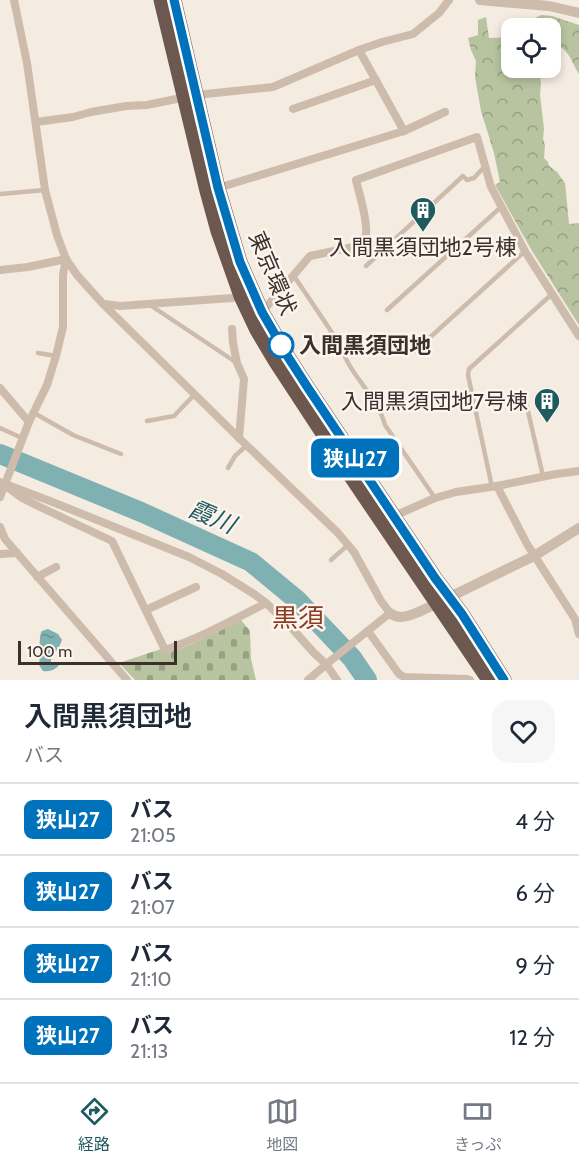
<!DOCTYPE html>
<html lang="ja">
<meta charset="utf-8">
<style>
:root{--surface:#fff;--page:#f6f6f7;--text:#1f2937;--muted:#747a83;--line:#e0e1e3;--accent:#1f5a5e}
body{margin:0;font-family:Cabin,"Noto Sans JP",sans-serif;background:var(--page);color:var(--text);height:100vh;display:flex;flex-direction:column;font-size:22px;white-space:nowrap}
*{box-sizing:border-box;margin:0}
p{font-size:20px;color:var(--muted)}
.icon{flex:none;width:33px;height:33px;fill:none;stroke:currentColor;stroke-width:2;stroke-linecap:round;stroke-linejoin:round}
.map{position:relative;height:680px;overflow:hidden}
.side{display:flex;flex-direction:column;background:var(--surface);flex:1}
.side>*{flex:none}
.badge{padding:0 12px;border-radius:9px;font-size:21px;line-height:39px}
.tools{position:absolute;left:501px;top:18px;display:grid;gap:12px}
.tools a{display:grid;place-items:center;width:60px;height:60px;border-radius:12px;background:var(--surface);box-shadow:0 3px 9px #0003;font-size:30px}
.scale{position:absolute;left:18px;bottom:15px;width:159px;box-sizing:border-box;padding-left:6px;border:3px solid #3b302b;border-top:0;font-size:16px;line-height:21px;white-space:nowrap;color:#3b302b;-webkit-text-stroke:4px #fbf5ee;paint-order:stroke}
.map>.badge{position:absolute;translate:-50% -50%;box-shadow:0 0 0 3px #fff}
.round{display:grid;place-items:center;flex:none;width:63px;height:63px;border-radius:18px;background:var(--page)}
.overview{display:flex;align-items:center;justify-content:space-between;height:102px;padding:0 24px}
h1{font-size:28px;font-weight:600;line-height:45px}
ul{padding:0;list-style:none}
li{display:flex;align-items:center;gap:18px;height:72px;padding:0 24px;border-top:2px solid var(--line)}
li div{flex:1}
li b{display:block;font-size:22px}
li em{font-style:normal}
li .badge{min-width:66px;font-weight:700;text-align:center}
.menu{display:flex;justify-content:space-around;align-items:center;height:84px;border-top:2px solid var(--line);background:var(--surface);font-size:16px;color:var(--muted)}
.menu a{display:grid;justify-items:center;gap:3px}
.menu .active{color:var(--accent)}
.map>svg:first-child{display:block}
</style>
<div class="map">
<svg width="579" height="680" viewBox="0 0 579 680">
<defs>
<pattern id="forest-crowns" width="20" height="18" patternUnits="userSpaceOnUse" patternTransform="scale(1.5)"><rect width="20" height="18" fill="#b8c4a0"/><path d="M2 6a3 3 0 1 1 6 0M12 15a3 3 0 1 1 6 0" fill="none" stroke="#97a083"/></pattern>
<pattern id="cemetery-stones" width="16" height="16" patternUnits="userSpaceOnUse" patternTransform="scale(1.5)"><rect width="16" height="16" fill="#b8c4a0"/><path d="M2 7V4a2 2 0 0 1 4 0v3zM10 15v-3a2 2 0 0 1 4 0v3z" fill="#97a083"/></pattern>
<pattern id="water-ripples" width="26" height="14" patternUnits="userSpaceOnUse" patternTransform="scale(1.5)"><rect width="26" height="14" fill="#7fb0b2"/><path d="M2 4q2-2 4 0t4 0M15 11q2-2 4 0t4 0" fill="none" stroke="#699091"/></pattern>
</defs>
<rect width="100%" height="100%" fill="#f4ebe1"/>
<g fill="url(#forest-crowns)">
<path d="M541,15l11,1 27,9v49c-6,-9 -8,-19 -17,-26l-11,3 -1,-23h-25l2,-1 2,-6z"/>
<polygon points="486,17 489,38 511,37 512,68 539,68 541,84 540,95 544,129 543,139 545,145 544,158 548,162 549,166 557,172 565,183 569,224 579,223 579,325 532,251 495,185 500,182 494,153 481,111 475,77 476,61 471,50 468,38 478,35 478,20"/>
</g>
<polygon fill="url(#cemetery-stones)" points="241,620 250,631 251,659 256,680 135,680 119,663 161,649 164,654 188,646"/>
<path fill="url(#water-ripples)" d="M48,629l10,5 4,6 -3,7 -8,11v4l3,1 3,-1 2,3c-4,5 -9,7 -16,6l-4,-6c2,-8 -1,-30 3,-34 2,-1 4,-1 6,-2z"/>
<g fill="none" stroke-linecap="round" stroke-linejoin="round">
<polyline stroke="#7fb0b2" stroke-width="20" points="0,454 141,512 251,562 297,600 352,658 367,680"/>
<g stroke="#cdbbac" stroke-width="4.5">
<polyline points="0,194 45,190"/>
<polyline points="371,244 391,243"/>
<polyline points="366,266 463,176 467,180 474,178 485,166"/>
<path d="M294,276l47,70c8,29 36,49 44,79l50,73"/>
<polyline points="150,305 237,363"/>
<polyline points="387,310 501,207"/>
<polyline points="415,351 525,251"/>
<polyline points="38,353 56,356"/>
<polyline points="524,394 543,476"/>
<polyline points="34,413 73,435 121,454"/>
<polyline points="147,421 174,416 195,394"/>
<polyline points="0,428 22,438"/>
<polyline points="228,468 235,456 247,445"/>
<polyline points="492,487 468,375 469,369 552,294"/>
<polyline points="331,560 349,544"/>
</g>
<g stroke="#cdbbac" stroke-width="8">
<polyline points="14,0 27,63 45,190 57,235 66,259 77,275 103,304 239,438 338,533 354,552 381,601 390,613 329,662 308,680"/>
<polyline points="293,109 376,80"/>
<polyline points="36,122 73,117 91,112 126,106 147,105 196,95 273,87 359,50 382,42 413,34 439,13 449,0"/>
<polyline points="404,131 445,112"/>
<polyline points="218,188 404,131 359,50"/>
<polyline points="0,270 28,267 66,259"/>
<polyline points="104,304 120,306 232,298 241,296"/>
<path d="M262,312l48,-56 48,-10c3,-3 7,-7 8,-12 2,-13 -7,-41 -10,-54l121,-43 14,50 35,66 53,83"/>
<polyline points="232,329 233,343 237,363 244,379 239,438"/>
<polyline points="0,388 29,422"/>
<polyline points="0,482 50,501 189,557 222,574 254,594 266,603 289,625 314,653 326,664 337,680"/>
<polyline points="497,486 527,544 575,619 579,634"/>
<path d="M10,489l12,9 18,9 72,34 53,109c35,-12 68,-30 101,-47"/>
<polyline points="0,497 29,422 47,385 56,356 63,327 63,275 66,259"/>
<polyline points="394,516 435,498 456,492 497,486 556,474 579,471"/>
<polyline points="0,527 5,539 17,553 127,680"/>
<polyline points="0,554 17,553"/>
<polyline points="37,577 56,567"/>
<polyline points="146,610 196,587"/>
<polyline points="368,631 399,674 404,677 467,679 470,680"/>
</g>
<g stroke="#cdbbac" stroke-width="10">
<polyline points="480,0 549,6 579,13"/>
<path d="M390,613c10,8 20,2 31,-2l113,-55 45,-28"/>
</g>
<g stroke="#6c584f" stroke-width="15">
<polyline points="161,0 207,191 218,231 241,296 257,330 276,362 350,475 489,680"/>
<polyline points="174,0 218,188 240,262 262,312 288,357 308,388 435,578 462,614 504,680"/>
</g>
</g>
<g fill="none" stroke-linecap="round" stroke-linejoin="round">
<g stroke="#fff" stroke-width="14">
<polyline id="line" points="174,0 218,188 240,262 262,312 288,357 308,388 435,578 462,614 504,680"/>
</g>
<use href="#line" stroke="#0072bc" stroke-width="9"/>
</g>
<defs>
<g id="building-pin" transform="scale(1.35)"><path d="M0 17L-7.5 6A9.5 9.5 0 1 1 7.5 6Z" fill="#1f5a5e" stroke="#fbf5ee"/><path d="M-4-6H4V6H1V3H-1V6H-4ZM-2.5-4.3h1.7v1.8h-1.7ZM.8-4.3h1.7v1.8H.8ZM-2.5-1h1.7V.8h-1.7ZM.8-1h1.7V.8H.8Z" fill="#fff"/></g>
</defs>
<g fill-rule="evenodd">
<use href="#building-pin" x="423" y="210"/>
<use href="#building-pin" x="547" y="401"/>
</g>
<circle fill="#fff" stroke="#0072bc" stroke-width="3" cx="281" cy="345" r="12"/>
<g text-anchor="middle" stroke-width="5" stroke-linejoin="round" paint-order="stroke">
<g font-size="22" fill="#3b302b" stroke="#fbf5ee">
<text x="423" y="255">入間黒須団地2号棟</text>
<text x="528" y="409" text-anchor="end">入間黒須団地7号棟</text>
</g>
<g font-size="22" fill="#3b302b" stroke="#fbf5ee">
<text transform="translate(273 273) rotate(67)" y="8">東京環状</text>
</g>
<g font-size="22" font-weight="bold" fill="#3b302b" stroke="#fbf5ee" text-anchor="start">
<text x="299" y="353">入間黒須団地</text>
</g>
<g font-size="24" font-style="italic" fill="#1f5a5e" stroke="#fbf5ee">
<text transform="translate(212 517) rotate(23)" y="8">霞川</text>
</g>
<g font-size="26" fill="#8c3b22" stroke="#fbf5ee">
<text x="298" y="627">黒須</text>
</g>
</g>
</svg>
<div class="tools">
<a><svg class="icon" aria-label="locate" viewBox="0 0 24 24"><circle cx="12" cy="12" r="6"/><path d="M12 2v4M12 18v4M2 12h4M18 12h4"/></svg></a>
</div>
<div class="scale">100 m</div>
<b class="badge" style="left:355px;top:458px;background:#0072bc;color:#fff">狭山27</b>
</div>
<section class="side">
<div class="overview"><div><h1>入間黒須団地</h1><p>バス</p></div><a class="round"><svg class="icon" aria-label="heart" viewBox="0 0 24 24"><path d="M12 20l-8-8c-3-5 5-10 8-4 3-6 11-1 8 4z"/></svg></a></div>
<ul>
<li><span class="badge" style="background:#0072bc;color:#fff">狭山27</span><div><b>バス</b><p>21:05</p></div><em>4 分</em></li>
<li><span class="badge" style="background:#0072bc;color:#fff">狭山27</span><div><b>バス</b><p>21:07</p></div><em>6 分</em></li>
<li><span class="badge" style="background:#0072bc;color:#fff">狭山27</span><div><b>バス</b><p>21:10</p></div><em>9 分</em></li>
<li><span class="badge" style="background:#0072bc;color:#fff">狭山27</span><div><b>バス</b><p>21:13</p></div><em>12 分</em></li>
</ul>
</section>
<nav class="menu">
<a class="active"><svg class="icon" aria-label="directions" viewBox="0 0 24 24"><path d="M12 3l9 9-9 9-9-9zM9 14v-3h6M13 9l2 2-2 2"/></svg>経路</a>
<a><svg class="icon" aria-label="map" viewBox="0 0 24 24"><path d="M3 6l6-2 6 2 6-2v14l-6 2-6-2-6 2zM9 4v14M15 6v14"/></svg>地図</a>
<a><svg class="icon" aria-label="tickets" viewBox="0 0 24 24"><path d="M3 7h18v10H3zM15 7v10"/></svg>きっぷ</a>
</nav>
